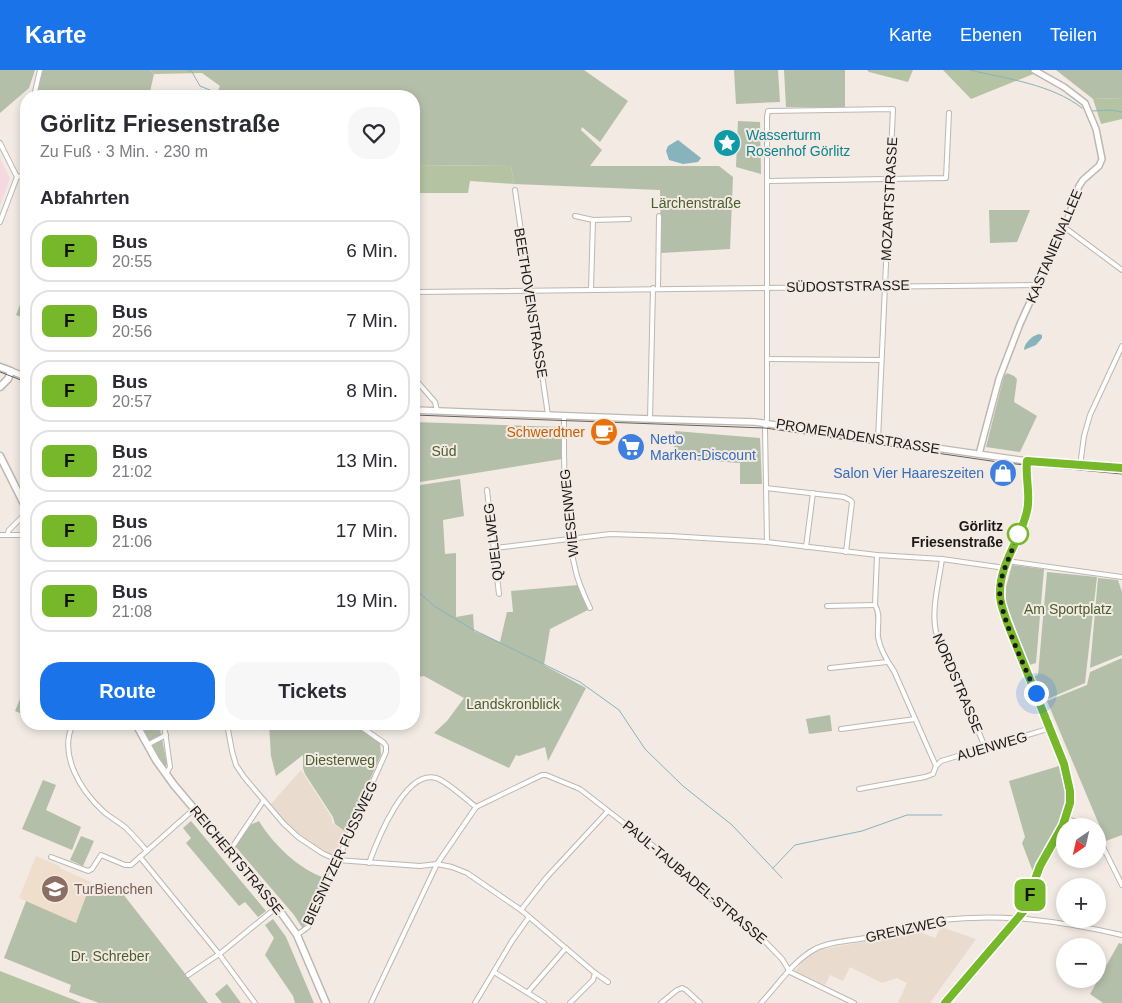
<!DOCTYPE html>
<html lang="de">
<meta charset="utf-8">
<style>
:root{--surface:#fff;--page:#f7f7f7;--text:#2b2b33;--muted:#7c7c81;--line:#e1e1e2;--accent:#1a73e8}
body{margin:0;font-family:Helvetica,sans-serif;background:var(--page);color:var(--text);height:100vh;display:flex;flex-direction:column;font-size:19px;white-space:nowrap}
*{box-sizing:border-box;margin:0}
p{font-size:16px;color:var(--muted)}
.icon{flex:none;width:28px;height:28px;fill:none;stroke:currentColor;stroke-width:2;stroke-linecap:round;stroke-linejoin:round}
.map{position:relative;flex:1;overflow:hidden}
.side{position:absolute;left:20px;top:20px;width:400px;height:640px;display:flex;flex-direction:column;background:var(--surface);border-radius:20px;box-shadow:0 2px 8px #0003}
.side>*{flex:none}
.badge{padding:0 10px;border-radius:8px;font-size:18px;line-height:32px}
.needle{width:32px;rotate:214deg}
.fabs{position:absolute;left:1056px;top:748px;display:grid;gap:10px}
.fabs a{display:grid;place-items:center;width:50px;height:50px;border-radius:50%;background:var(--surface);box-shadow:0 2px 8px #0003;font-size:25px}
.you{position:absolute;width:25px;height:25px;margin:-12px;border:4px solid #fff;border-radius:50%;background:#1a73e8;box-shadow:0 0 0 8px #1a73e833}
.map>.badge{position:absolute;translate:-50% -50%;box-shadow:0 0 0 2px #fff}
h2{padding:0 20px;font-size:19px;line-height:45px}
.round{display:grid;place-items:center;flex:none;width:52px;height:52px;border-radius:20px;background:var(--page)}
.head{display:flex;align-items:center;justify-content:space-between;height:85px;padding:0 20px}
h1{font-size:24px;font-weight:700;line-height:38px}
.action{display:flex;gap:10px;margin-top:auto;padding:10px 20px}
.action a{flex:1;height:58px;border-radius:20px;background:var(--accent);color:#fff;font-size:20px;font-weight:700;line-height:58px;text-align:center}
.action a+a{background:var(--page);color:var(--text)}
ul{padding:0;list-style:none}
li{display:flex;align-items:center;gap:15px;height:62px;margin:0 10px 8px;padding:0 10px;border:2px solid var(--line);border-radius:20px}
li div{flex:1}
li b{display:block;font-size:19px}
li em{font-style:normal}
li .badge{min-width:55px;font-weight:700;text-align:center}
header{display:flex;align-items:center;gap:30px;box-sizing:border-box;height:70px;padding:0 25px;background:var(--accent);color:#fff}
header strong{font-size:24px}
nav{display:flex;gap:28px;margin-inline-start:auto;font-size:18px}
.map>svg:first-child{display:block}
</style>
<header>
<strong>Karte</strong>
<nav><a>Karte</a><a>Ebenen</a><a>Teilen</a></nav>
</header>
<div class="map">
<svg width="1122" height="933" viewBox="0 0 1122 933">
<rect width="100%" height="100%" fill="#f2eae3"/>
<polygon fill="#f4dae0" points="0,88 10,108 0,136"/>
<g fill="#eadbcf">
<polygon points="301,700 332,748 332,753 346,762 334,786 323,781 302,766 286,753 271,734"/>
<polygon points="941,857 976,869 930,933 898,933 907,913 897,908 882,913 850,897 843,911 830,905 825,915 795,901 804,890 817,880 920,862 935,868"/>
</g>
<polygon fill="#f0decd" points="36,786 60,796 60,798 91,812 76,853 19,828"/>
<g fill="#b4bfa9">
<polygon points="0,0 35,0 29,18 0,43"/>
<polygon points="43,0 150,0 154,4 149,26 36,26"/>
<polygon points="202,0 584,0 628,31 600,72 582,57 581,60 602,80 590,96 719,96 733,107 730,179 661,183 660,120 514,114 511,96 414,95 414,26 222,25 217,23 220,16 202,3"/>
<polygon points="734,0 778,0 780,32 736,34"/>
<polygon points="784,0 845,0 845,38 786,37"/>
<polygon points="1056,0 1122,0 1122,28 1093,29"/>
<polygon points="738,51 760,52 761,104 736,97"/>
<polygon points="989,140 1030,140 1017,172 990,173"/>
<polygon points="26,219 26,249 16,245"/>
<polygon points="1007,303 1014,306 1017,309 1014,332 1037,346 1020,382 986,377 1004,306"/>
<polygon points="414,352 562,357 562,389 414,413"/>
<polygon points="675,361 760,368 762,414 740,414 740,393 710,391 673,391"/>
<polygon points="460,409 464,446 443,450 445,484 456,483 456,547 473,544 474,561 500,572 507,542 513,542 511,521 578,515 588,540 550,559 544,595 586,618 548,691 545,677 519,686 516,685 509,698 434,663 447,651 464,628 424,606 414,608 414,416"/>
<polygon points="1012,495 1044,499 1036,593 1029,595 1006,533 1006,517"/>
<polygon points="1047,502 1097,507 1085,613 1043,631 1033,607 1038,605"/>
<polygon points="1098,508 1118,510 1122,522 1122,585 1090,598"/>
<polygon points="1122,588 1122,765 1106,771 1047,631 1087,615 1090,602"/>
<polygon points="20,629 26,631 22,644 15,641"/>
<polygon points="830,645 832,661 809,664 806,649"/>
<polygon points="141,654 159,654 167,694 165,698"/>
<polygon points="269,654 354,654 380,671 381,685 346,762 335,754 333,747 305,704 303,698 303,685 276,706 271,686"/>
<path d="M1059,696c27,32 -12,78 -26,106l-11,-29 3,-6 -16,-56z"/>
<polygon points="43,710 56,715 46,740 81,757 72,780 22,759"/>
<polygon points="191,751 266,841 258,847 245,832 239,836 186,773 191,768 183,758"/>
<path d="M259,751c13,22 41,50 67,57l-23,51 -9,-14 -59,-69 15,-21z"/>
<polygon points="81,766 94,771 83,796 70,790"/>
<polygon points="123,824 208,933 99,933 69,922 71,915 4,888 26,831 76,853 86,826"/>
<polygon points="273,849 286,867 314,933 295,933 293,926 265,885 274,868 265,855"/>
<polygon points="1119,873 1122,874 1122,933 1103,933 1090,924"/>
<polygon points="227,914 241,933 222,933 215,924"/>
</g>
<g fill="#b4c4a2">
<polygon points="150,0 202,0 202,3 154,4"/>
<polygon points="867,0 913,0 908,12 869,2"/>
<polygon points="943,0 1043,0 971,29"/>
<polygon points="1122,28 1122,49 1101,54 1093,29"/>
<polygon points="414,95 511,96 514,114 470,111 468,123 414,123"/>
<polygon points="0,901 82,933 83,933 0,933"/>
</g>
<g fill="#87b3bd">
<polygon points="678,70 701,88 698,92 683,94 669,90 666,81 668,76"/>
<path d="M1039,264l3,1v3l-6,7 -12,5c0,-7 8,-14 15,-16z"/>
</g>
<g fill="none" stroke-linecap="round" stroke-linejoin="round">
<g stroke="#87b3bd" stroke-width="1">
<polyline points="188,0 192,2 200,16 224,26"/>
<path d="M970,0c37,9 81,14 112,38"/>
<polyline points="1092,41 1110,40 1122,42"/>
<polyline points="414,518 434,536 472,559 580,612 619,640 645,679 683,716 732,755 782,808"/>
<polyline points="773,798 795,775 862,761 907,745 942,745"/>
</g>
<g stroke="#beb7b0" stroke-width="6">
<g id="minor">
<polyline points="34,26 40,0"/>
<polyline points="0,73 17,107"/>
<polyline points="768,111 946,108 949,43"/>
<polyline points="515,120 548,345"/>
<polyline points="575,146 593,150"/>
<polyline points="0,152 17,107 26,105"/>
<polyline points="1064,157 1122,200"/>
<polyline points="658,218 659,146"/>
<polyline points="591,219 593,150 629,149"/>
<polyline points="414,222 1037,215"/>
<polyline points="768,289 881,290"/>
<polyline points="414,308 435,332 437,341"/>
<path d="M564,346c0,51 -1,106 12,156 3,13 9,25 14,36"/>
<polyline points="650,349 653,218"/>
<polyline points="1080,396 1084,366 1090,345 1122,276"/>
<polyline points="766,418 844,427 850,430 852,432 846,482"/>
<polyline points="487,420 499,524"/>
<polyline points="0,465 26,465"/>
<polyline points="7,465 9,460 26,443"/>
<polyline points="767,472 765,358 767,349 767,47 768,41 893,39 878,370"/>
<polyline points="806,477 813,423"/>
<polyline points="495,478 610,464 670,466 767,472 877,485 942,489 1005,498"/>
<path d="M877,485l-2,50c6,9 2,21 3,32 2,13 9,24 16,34l42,95"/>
<path d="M942,489c-3,23 -11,50 -6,73l49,115"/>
<polyline points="1007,491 1122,507"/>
<polyline points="827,536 875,535"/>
<polyline points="830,598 887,592"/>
<path d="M73,654c-15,31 8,67 31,88 7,6 15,10 22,16 7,7 14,15 21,23"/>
<polyline points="164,654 170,697 166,704"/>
<polyline points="227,654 232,681 236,695 244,707 284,754 298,767 322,783 337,790 420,796 437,794 452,797 467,803 521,840 595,903 608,912"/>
<polyline points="841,659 915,649"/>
<polyline points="147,675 166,665"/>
<polyline points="859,719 925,707 933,704 936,696 941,691 1051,658"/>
<polyline points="476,737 542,705 546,705 580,719 652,775 689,808 706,825 753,859 782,889 790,902 854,933"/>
<polyline points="1066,748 1086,756"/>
<polyline points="1098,767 1122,815"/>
<polyline points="229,782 264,730"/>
<polyline points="51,787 88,801 92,799 101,785 125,795 131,795 194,739"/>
<polyline points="140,787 219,884 255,933"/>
<path d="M369,793c8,-22 36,-94 67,-85 9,2 31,22 40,29"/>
<polyline points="521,840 546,808 608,741"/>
<polyline points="297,865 308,857 386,682 386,676 384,673 357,654"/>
<polyline points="494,902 544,933"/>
<polyline points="188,905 222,882 277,837"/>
<polyline points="528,922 566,878"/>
<polyline points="371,933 437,794 476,737"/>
<polyline points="475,933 512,871 529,847"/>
<polyline points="570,933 593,910 595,903"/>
<polyline points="661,933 677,920 682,918 686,920 700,933"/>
<path d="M761,933c17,-18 32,-42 54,-54 14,-8 39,-8 55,-12 24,-5 47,-14 71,-17 63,-7 120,1 181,15"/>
<polyline points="945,933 1018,849 1027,834 1040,796 1066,748 1070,733 1070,721 1064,694 1007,551 1000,529 1000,515 1007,491 1027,442 1027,391"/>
</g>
</g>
<g stroke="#beb7b0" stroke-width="8">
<polyline id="tertiary" points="979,384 999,309 1020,254 1068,148 1079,116 1083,110 1099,96 1102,89 1096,59 1085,33 1064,17 1034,0"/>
</g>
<g stroke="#beb7b0" stroke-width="8">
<g id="secondary">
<polyline points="11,301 26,307"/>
<polyline points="414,340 650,349 755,352 1027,391 1122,398"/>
</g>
</g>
<g stroke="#beb7b0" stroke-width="9">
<g id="primary">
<polyline points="0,297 11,301 8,309 0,317"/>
<polyline points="0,386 26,438"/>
<polyline points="136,654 156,690 174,715 277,837 297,865 326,933"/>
</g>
</g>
<use href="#minor" stroke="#fff" stroke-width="4"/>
<use href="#tertiary" stroke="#fff" stroke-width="5"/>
<use href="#secondary" stroke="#fff" stroke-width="5.5"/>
<use href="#primary" stroke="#fff" stroke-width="6"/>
<g stroke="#67625f" stroke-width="1">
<polyline points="0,302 26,312"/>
<polyline points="414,345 765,358 1005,393 1122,404"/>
</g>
</g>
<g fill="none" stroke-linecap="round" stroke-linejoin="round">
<g stroke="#fff" stroke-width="11">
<path id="line" d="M945,933l78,-91 17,-46 23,-41 7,-22v-12l-6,-27 -57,-142c-3,-10 -8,-20 -7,-30 0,-29 21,-53 27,-81 4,-16 -2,-33 0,-50l95,7"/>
</g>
<use href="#line" stroke="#76b82a" stroke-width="8"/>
<path stroke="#1b1816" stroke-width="5" stroke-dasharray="0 9" d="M1018,464c-5,17 -15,33 -18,52 -4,23 26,83 36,107"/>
</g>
<defs>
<g id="sight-disc" transform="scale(1.4375)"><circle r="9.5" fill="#0f9aa8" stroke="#f2eae3"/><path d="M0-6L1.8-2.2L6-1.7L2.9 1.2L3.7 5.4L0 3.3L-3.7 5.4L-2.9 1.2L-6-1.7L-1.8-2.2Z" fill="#fff"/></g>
<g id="cafe-disc" transform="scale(1.4375)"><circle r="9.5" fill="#e8710a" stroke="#f2eae3"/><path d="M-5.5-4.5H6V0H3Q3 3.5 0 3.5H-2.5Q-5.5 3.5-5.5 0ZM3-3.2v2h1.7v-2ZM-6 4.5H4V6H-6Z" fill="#fff"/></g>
<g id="supermarket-disc" transform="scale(1.4375)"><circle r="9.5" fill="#3f7fe0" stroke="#f2eae3"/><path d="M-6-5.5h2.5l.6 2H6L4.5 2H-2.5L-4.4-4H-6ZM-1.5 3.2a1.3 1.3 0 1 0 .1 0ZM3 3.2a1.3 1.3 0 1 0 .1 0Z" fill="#fff"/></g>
<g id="shop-disc" transform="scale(1.4375)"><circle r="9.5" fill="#3f7fe0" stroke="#f2eae3"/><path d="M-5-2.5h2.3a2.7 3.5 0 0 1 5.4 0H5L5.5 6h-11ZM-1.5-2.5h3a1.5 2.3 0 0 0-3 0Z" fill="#fff"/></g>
<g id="school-disc" transform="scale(1.4375)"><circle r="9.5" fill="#8d6e63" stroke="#f2eae3"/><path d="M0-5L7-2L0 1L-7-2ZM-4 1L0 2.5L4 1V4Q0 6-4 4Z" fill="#fff"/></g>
</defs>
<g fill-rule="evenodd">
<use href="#sight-disc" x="727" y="73"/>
<use href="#cafe-disc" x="604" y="362"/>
<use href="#supermarket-disc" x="631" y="377"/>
<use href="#shop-disc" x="1003" y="403"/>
<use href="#school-disc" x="55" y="819"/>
</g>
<circle fill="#fff" stroke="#76b82a" stroke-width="2.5" cx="1018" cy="464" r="10"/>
<g text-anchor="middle" stroke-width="4" stroke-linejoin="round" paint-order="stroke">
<g font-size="14" fill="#0d838f" stroke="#f2eae3" text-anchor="start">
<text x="746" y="70">Wasserturm<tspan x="746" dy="16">Rosenhof Görlitz</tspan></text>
</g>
<g font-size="14" fill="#1b1816" stroke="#f2eae3">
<text transform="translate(889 129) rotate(-87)" y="5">MOZARTSTRASSE</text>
<text transform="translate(1054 176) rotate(-67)" y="5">KASTANIENALLEE</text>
<text transform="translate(848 216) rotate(-1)" y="5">SÜDOSTSTRASSE</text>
<text transform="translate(531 233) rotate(81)" y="5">BEETHOVENSTRASSE</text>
<text transform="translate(858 366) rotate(9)" y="5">PROMENADENSTRASSE</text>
<text transform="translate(569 443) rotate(-96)" y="5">WIESENWEG</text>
<text transform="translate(493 472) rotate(-97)" y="5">QUELLWEG</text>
<text transform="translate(958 613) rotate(67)" y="5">NORDSTRASSE</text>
<text transform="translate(992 676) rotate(-16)" y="5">AUENWEG</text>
<text transform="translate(340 783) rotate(-65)" y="5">BIESNITZER FUSSWEG</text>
<text transform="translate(237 790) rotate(50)" y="5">REICHERTSTRASSE</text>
<text transform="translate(695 812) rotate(40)" y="5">PAUL-TAUBADEL-STRASSE</text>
<text transform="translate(906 859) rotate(-12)" y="5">GRENZWEG</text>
</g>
<g font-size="14" fill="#495e2b" stroke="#f2eae3">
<text x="696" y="138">Lärchenstraße</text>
<text x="444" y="386">Süd</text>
<text x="1068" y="544">Am Sportplatz</text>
<text x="513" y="639">Landskronblick</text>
<text x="340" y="695">Diesterweg</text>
<text x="110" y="891">Dr. Schreber</text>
</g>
<g font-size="14" fill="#c56008" stroke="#f2eae3" text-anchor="end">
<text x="585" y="367">Schwerdtner</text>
</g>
<g font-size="14" fill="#366cbe" stroke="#f2eae3" text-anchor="start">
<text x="650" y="374">Netto<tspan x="650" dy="16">Marken-Discount</tspan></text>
<text x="984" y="408" text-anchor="end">Salon Vier Haareszeiten</text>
</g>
<g font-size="14" font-weight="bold" fill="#1b1816" stroke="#f2eae3" text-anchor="end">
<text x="1003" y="461">Görlitz<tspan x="1003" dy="16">Friesenstraße</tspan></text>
</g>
<g font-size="14" fill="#785e54" stroke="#f2eae3" text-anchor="start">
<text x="74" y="824">TurBienchen</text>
</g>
</g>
</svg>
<div class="fabs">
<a><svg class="needle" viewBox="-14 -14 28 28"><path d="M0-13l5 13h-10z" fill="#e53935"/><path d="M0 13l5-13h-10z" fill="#7c7c81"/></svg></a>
<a>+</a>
<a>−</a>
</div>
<div class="you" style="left:1036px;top:623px"></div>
<b class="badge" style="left:1030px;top:825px;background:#76b82a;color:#111">F</b>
<section class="side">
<div class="head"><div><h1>Görlitz Friesenstraße</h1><p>Zu Fuß · 3 Min. · 230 m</p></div><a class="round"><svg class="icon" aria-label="heart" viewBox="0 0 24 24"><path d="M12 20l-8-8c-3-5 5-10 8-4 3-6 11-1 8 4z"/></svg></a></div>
<h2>Abfahrten</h2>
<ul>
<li><span class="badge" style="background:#76b82a;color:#111">F</span><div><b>Bus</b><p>20:55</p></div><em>6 Min.</em></li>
<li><span class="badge" style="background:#76b82a;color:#111">F</span><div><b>Bus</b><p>20:56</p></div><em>7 Min.</em></li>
<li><span class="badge" style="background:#76b82a;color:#111">F</span><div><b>Bus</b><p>20:57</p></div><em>8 Min.</em></li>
<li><span class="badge" style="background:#76b82a;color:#111">F</span><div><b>Bus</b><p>21:02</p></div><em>13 Min.</em></li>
<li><span class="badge" style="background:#76b82a;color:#111">F</span><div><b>Bus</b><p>21:06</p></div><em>17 Min.</em></li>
<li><span class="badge" style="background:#76b82a;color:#111">F</span><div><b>Bus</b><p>21:08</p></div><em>19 Min.</em></li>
</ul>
<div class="action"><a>Route</a><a>Tickets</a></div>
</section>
</div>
